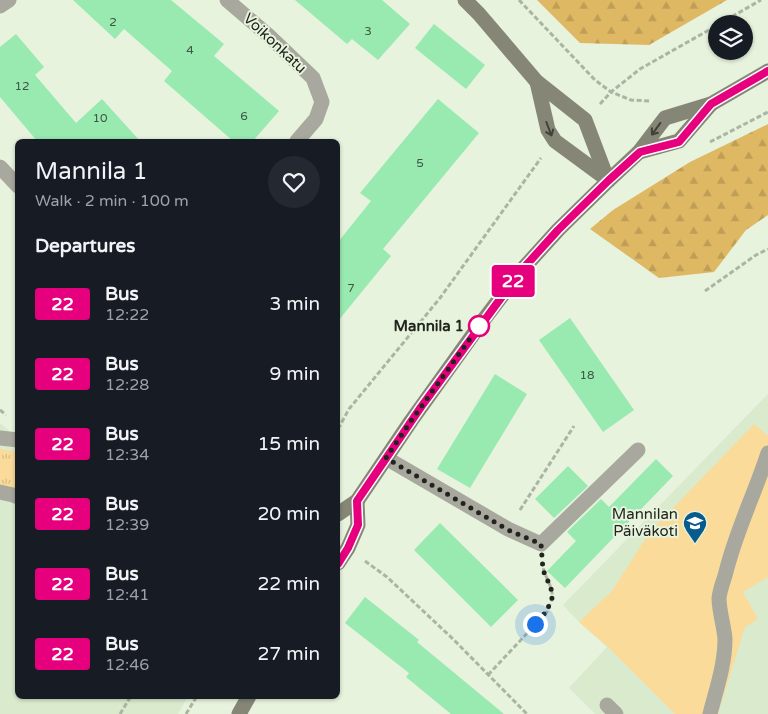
<!DOCTYPE html>
<meta charset="utf-8">
<style>
:root{--surface:#171b24;--page:#242831;--text:#f1f3f6;--muted:#9ea1a6}
body{margin:0;font-family:"Varela Round",sans-serif;background:var(--page);color:var(--text);height:100vh;display:flex;flex-direction:column;font-size:19px;white-space:nowrap}
*{box-sizing:border-box;margin:0}
p{font-size:16px;color:var(--muted)}
.icon{flex:none;width:28px;height:28px;fill:none;stroke:currentColor;stroke-width:2;stroke-linecap:round;stroke-linejoin:round}
.map{position:relative;flex:1;overflow:hidden}
.sheet{position:absolute;left:15px;top:139px;width:325px;height:560px;display:flex;flex-direction:column;background:var(--surface);border-radius:8px;box-shadow:0 1px 4px #0004}
.sheet>*{flex:none}
.badge{padding:0 10px;border-radius:4px;font-size:18px;line-height:32px}
.fabs{position:absolute;left:708px;top:15px;display:grid;gap:10px}
.fabs a{display:grid;place-items:center;width:45px;height:45px;border-radius:50%;background:var(--surface);box-shadow:0 1px 4px #0004;font-size:25px}
.you{position:absolute;width:25px;height:25px;margin:-12px;border:4px solid #fff;border-radius:50%;background:#1a73e8;box-shadow:0 0 0 8px #1a73e833}
.map>.badge{position:absolute;translate:-50% -50%;box-shadow:0 0 0 2px #fff}
h2{padding:0 20px;font-size:19px;line-height:45px}
.round{display:grid;place-items:center;flex:none;width:52px;height:52px;border-radius:26px;background:var(--page)}
.summary{display:flex;align-items:center;justify-content:space-between;height:85px;padding:0 20px}
h1{font-size:24px;font-weight:600;line-height:38px}
ul{padding:0;list-style:none}
li{display:flex;align-items:center;gap:15px;height:70px;padding:0 20px}
li div{flex:1}
li b{display:block;font-size:19px}
li em{font-style:normal}
li .badge{min-width:55px;font-weight:700;text-align:center}
.map>svg:first-child{display:block}
</style>
<div class="map">
<svg width="768" height="714" viewBox="0 0 768 714">
<defs>
<pattern id="grass-tufts" width="24" height="20" patternUnits="userSpaceOnUse" patternTransform="scale(1.25)"><rect width="24" height="20" fill="#fbdb9a"/><path d="M3 7l-1-3M5 7V3M7 7l1-3M15 17l-1-3M17 17v-4M19 17l1-3" fill="none" stroke="#d7bc84"/></pattern>
<pattern id="forest-firs" width="22" height="20" patternUnits="userSpaceOnUse" patternTransform="scale(1.25)"><rect width="22" height="20" fill="#dfb864"/><path d="M5 1l3.5 6h-7zM16 11l3.5 6h-7z" fill="#bf9e56"/></pattern>
</defs>
<rect width="100%" height="100%" fill="#e7f3dd"/>
<g fill="#daeacd">
<polygon points="768,394 768,714 595,714 569,688 607,647 579,622 563,605"/>
<polygon points="0,423 17,438 18,696 188,696 178,714 0,714"/>
</g>
<polygon fill="url(#grass-tufts)" points="0,449 17,452 17,490 0,488"/>
<g fill="url(#forest-firs)">
<polygon points="537,0 727,0 649,45 580,43"/>
<polygon points="768,124 768,215 746,230 714,272 659,278 590,229 613,210 690,162"/>
</g>
<polygon fill="#fbdb9a" points="754,424 768,436 768,577 743,592 758,619 745,627 718,714 675,714 608,647 579,622 612,591 649,533"/>
<g fill="#98eab1">
<polygon points="73,0 171,0 224,44 214,56 279,111 253,141 233,141 164,81 172,71 124,29 115,39"/>
<polygon points="295,0 382,0 410,24 378,60 352,39 347,44"/>
<polygon points="434,24 485,65 466,89 415,48"/>
<polygon points="16,34 44,67 35,75 76,123 102,99 140,141 37,141 0,97 0,47"/>
<polygon points="438,99 479,133 383,249 391,256 338,321 338,242 371,201 360,193"/>
<polygon points="570,318 634,410 603,432 539,340"/>
<polygon points="495,374 527,394 470,488 437,469"/>
<polygon points="656,459 673,476 565,588 547,571 576,541 567,532 601,499 609,507"/>
<polygon points="568,466 588,486 554,518 535,499"/>
<polygon points="440,523 518,600 491,627 414,550"/>
<polygon points="365,597 419,640 417,642 504,714 451,714 406,677 409,673 345,623"/>
</g>
<g fill="none" stroke-linecap="round" stroke-linejoin="round">
<g stroke="#abb5a3" stroke-width="3" stroke-dasharray="5 2.5" stroke-linecap="butt">
<polyline points="519,0 595,80 611,92 631,100 651,101"/>
<polyline points="719,24 761,0"/>
<polyline points="600,104 611,92 640,69 716,26"/>
<polyline points="710,142 768,112"/>
<polyline points="705,291 756,255 768,249"/>
<polyline points="0,410 6,415"/>
<polyline points="338,429 349,409 440,298 541,158"/>
<polyline points="520,510 574,426"/>
<polyline points="365,561 387,577 453,639 527,714"/>
<path d="M488,675l59,-63c1,-4 4,-9 5,-13 2,-12 -8,-22 -9,-33"/>
<polyline points="120,714 131,696"/>
<polyline points="186,714 197,696"/>
</g>
<g stroke="#a8a89e" stroke-width="15">
<polyline points="0,438 18,440"/>
<polyline points="386,458 508,529 541,544 638,450"/>
<polyline points="0,492 13,495 18,497"/>
<polyline points="607,705 616,714"/>
<path d="M710,714c6,-24 15,-49 15,-75 -1,-13 -6,-28 -6,-41 1,-9 5,-18 7,-26 10,-41 29,-79 42,-119"/>
</g>
<g stroke="#a8a89e" stroke-width="15">
<polyline points="227,0 269,36 313,78 322,102 316,119 297,141"/>
<polyline points="0,6 9,0"/>
<polyline points="0,167 18,186"/>
</g>
<g stroke="#868677" stroke-width="15">
<polyline points="465,0 479,14 537,82 585,120 608,181"/>
<polyline points="537,82 548,130 555,141 608,180"/>
<polyline points="639,152 679,141 711,104"/>
<polyline points="338,514 357,501 411,421 482,322 520,272 558,230 608,181 639,152 665,118 711,104 768,71"/>
<polyline points="338,563 348,548 358,525 357,501"/>
<polyline points="239,714 249,696"/>
</g>
</g>
<defs><path id="oneway-shaft" d="M-6 0H5M1.5-3L5.5 0L1.5 3" fill="none" stroke-width="1.6" stroke-linecap="round" stroke-linejoin="round" transform="scale(1.25)"/></defs>
<g stroke="#3f4238">
<use href="#oneway-shaft" transform="translate(549 129) rotate(69)"/>
<use href="#oneway-shaft" transform="translate(656 129) rotate(126)"/>
</g>
<g fill="none" stroke-linecap="round" stroke-linejoin="round">
<g stroke="#fff" stroke-width="11">
<polyline id="line" points="338,564 348,548 358,525 357,501 421,407 520,272 558,230 608,181 640,152 679,142 711,104 768,71"/>
</g>
<use href="#line" stroke="#e6007e" stroke-width="8"/>
<polyline stroke="#21251d" stroke-width="5" stroke-dasharray="0 9" points="479,326 482,322 411,421 386,458 508,530 541,544 543,570 551,588 552,599 546,612 535,624"/>
</g>
<defs>
<g id="school-pin" transform="scale(1.25)"><path d="M0 17L-7.5 6A9.5 9.5 0 1 1 7.5 6Z" fill="#085b8d" stroke="#e7f3dd"/><path d="M0-5L7-2L0 1L-7-2ZM-4 1L0 2.5L4 1V4Q0 6-4 4Z" fill="#fff"/></g>
</defs>
<g fill-rule="evenodd">
<use href="#school-pin" x="695" y="523"/>
</g>
<circle fill="#fff" stroke="#e6007e" stroke-width="2.5" cx="479" cy="326" r="10"/>
<g text-anchor="middle" stroke-width="4" stroke-linejoin="round" paint-order="stroke">
<g font-size="12" fill="#3f5642">
<text x="113" y="26">2</text>
<text x="368" y="35">3</text>
<text x="190" y="54">4</text>
<text x="22" y="90">12</text>
<text x="244" y="120">6</text>
<text x="100" y="122">10</text>
<text x="420" y="167">5</text>
<text x="351" y="292">7</text>
<text x="587" y="379">18</text>
</g>
<g font-size="15" fill="#21251d" stroke="#e7f3dd">
<text transform="translate(275 43) rotate(43)" y="5">Voikonkatu</text>
</g>
<g font-size="15" font-weight="bold" fill="#21251d" stroke="#e7f3dd" text-anchor="end">
<text x="464" y="331">Mannila 1</text>
</g>
<g font-size="15" fill="#21251d" stroke="#e7f3dd" text-anchor="end">
<text x="678" y="519">Mannilan<tspan x="678" dy="17">Päiväkoti</tspan></text>
</g>
</g>
</svg>
<div class="fabs">
<a><svg class="icon" aria-label="layers" viewBox="0 0 24 24"><path d="M12 4l9 5-9 5-9-5zM3 14l9 5 9-5"/></svg></a>
</div>
<div class="you" style="left:535px;top:624px"></div>
<b class="badge" style="left:513px;top:281px;background:#e6007e;color:#fff">22</b>
<section class="sheet">
<div class="summary"><div><h1>Mannila 1</h1><p>Walk · 2 min · 100 m</p></div><a class="round"><svg class="icon" aria-label="heart" viewBox="0 0 24 24"><path d="M12 20l-8-8c-3-5 5-10 8-4 3-6 11-1 8 4z"/></svg></a></div>
<h2>Departures</h2>
<ul>
<li><span class="badge" style="background:#e6007e;color:#fff">22</span><div><b>Bus</b><p>12:22</p></div><em>3 min</em></li>
<li><span class="badge" style="background:#e6007e;color:#fff">22</span><div><b>Bus</b><p>12:28</p></div><em>9 min</em></li>
<li><span class="badge" style="background:#e6007e;color:#fff">22</span><div><b>Bus</b><p>12:34</p></div><em>15 min</em></li>
<li><span class="badge" style="background:#e6007e;color:#fff">22</span><div><b>Bus</b><p>12:39</p></div><em>20 min</em></li>
<li><span class="badge" style="background:#e6007e;color:#fff">22</span><div><b>Bus</b><p>12:41</p></div><em>22 min</em></li>
<li><span class="badge" style="background:#e6007e;color:#fff">22</span><div><b>Bus</b><p>12:46</p></div><em>27 min</em></li>
</ul>
</section>
</div>
